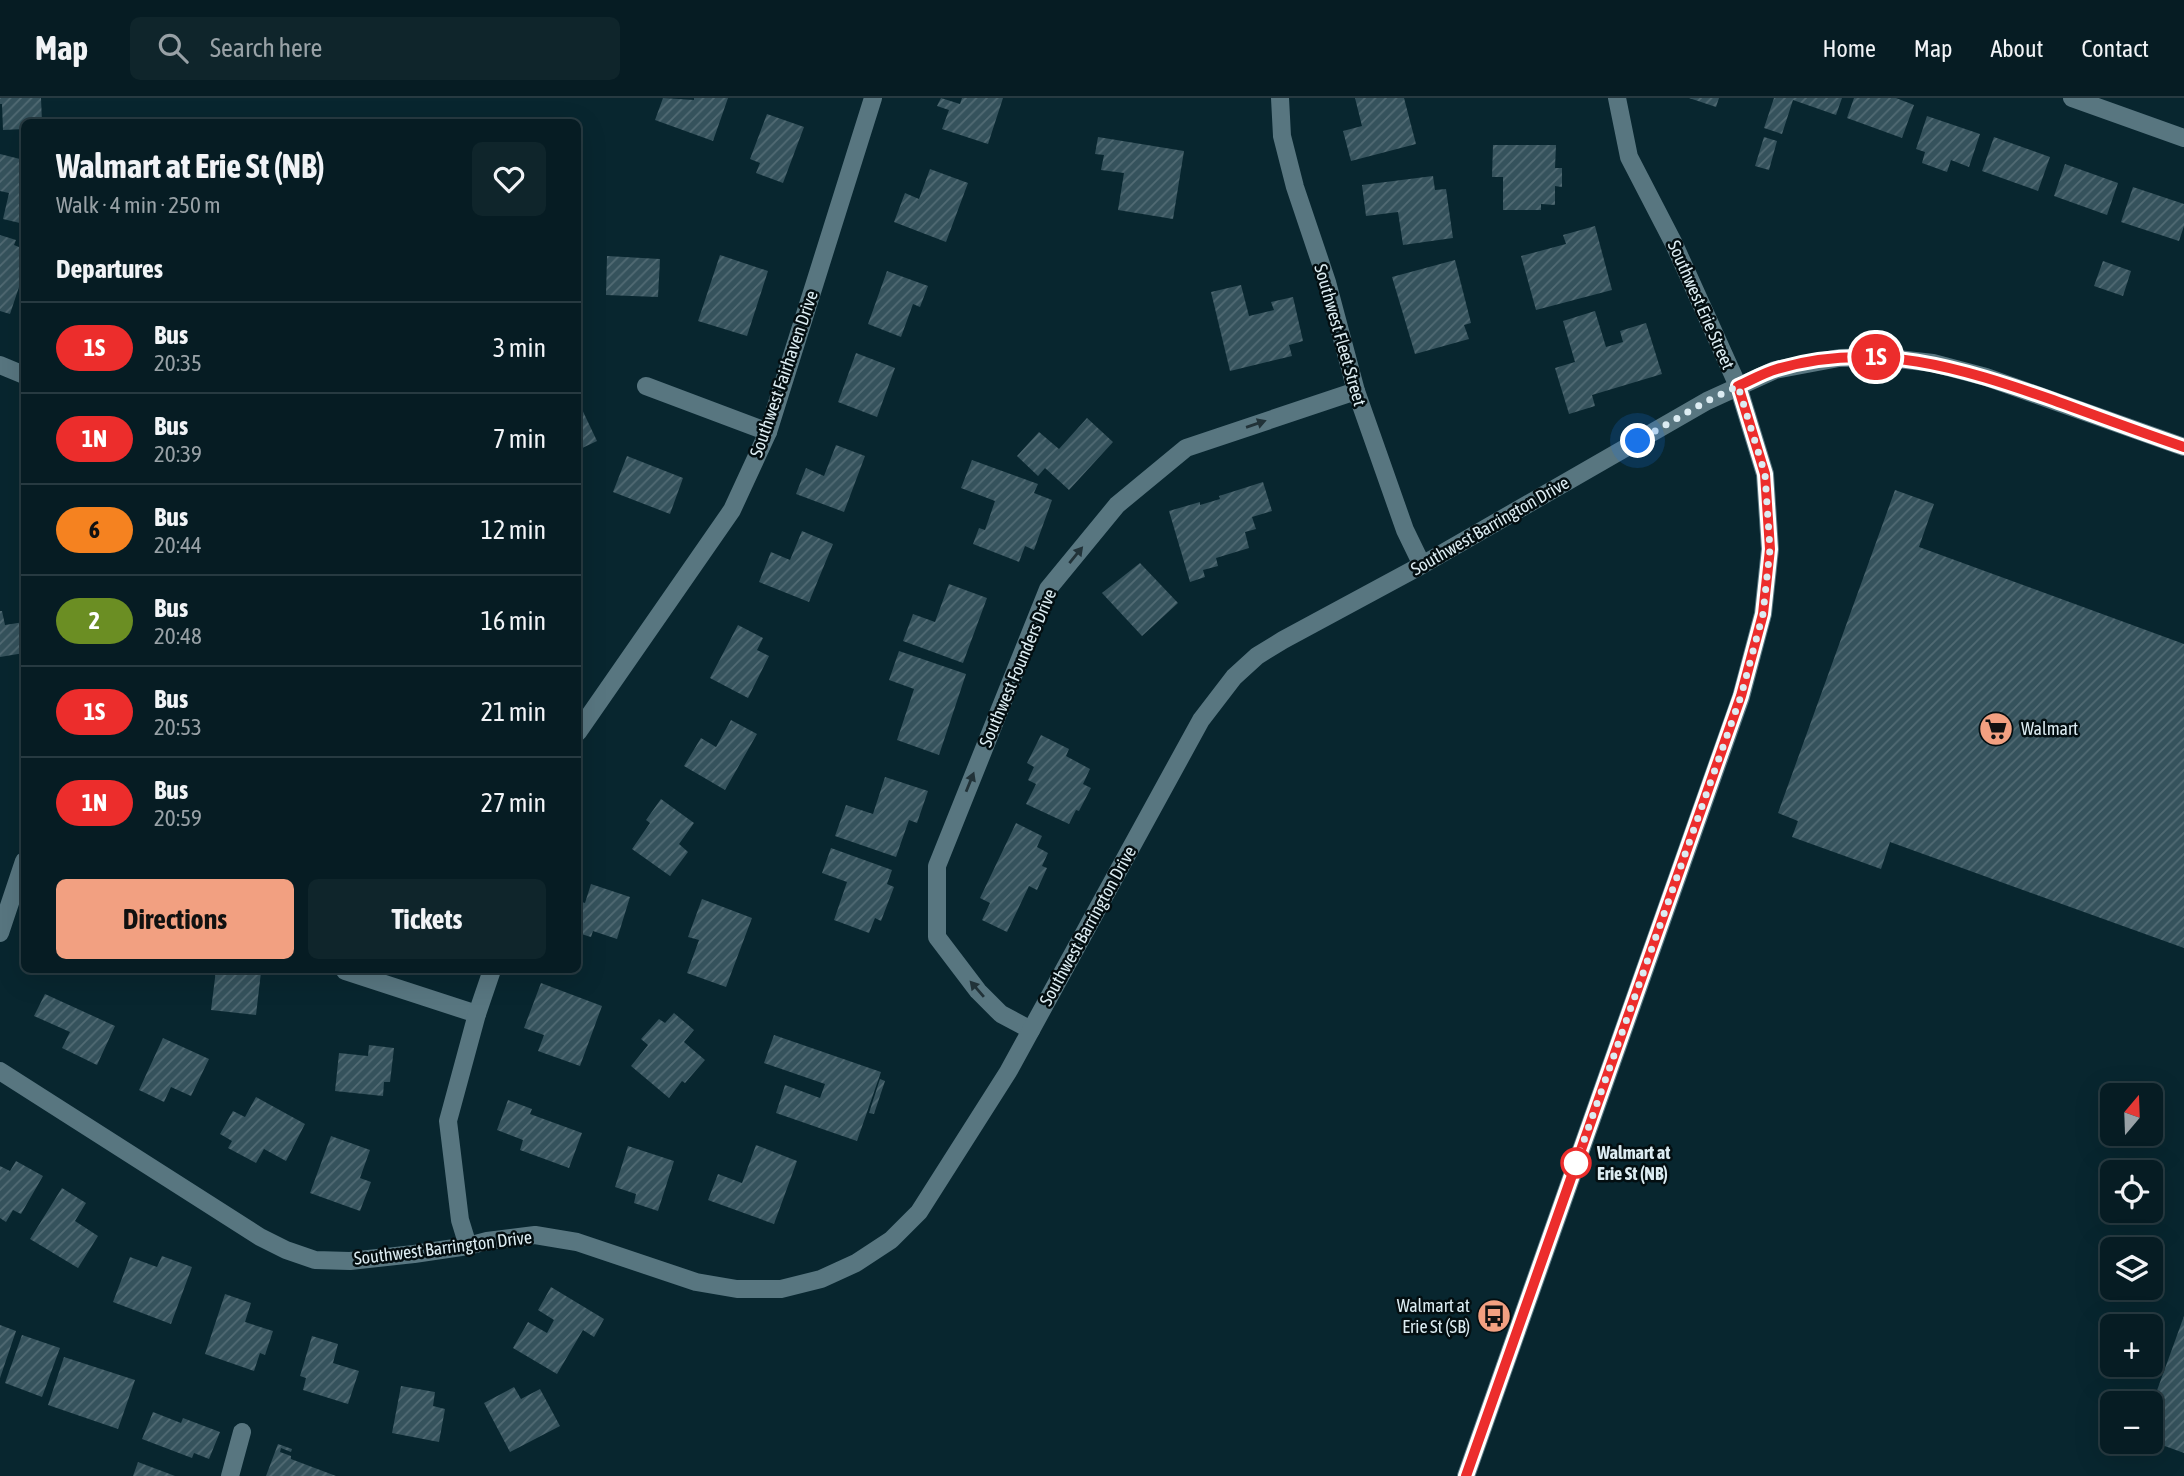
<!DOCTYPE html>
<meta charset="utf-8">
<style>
:root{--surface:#061c23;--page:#0f252b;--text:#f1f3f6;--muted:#98a1a6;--line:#273a41;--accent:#f2a081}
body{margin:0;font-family:"Asap Condensed",sans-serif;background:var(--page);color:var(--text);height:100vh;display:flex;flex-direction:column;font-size:26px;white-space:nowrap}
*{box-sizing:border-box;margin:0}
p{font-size:23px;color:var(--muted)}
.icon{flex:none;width:38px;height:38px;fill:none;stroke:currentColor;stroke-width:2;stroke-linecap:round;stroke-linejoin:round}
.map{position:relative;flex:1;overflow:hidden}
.sheet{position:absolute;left:21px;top:21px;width:560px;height:854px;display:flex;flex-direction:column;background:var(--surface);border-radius:10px;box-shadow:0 7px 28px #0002,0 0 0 2px var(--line)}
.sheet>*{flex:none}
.badge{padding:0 14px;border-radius:23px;font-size:24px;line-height:46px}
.needle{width:46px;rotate:19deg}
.buttons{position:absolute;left:2100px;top:985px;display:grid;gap:14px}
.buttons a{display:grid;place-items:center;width:63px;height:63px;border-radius:10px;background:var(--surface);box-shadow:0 7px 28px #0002,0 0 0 2px var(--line);font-size:35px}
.you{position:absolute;width:35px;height:35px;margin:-18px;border:5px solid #fff;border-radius:50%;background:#1a73e8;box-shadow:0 0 0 10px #1a73e833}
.map>.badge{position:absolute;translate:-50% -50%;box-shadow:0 0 0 4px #fff}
h2{padding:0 35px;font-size:26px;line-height:63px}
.round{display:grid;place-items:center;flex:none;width:74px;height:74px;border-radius:10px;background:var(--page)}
.head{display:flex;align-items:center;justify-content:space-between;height:119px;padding:0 35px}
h1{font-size:33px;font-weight:700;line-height:52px}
.button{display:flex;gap:14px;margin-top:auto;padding:14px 35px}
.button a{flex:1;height:80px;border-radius:10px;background:var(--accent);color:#111;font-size:28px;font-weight:700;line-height:80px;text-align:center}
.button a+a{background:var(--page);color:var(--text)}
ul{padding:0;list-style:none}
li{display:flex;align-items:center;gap:21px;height:91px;padding:0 35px;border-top:2px solid var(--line)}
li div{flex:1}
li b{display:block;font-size:26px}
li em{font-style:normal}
li .badge{min-width:77px;font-weight:700;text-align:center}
header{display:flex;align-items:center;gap:42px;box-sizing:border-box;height:98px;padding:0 35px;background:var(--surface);border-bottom:2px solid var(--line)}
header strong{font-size:33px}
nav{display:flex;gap:38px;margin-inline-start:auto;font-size:24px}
.search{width:490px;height:63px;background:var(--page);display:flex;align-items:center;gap:18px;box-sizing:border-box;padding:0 24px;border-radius:10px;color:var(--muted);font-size:26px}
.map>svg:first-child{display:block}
</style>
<header>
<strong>Map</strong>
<div class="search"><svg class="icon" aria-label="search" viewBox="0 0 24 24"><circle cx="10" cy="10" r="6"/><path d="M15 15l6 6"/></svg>Search here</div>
<nav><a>Home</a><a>Map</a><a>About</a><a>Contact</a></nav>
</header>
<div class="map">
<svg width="2184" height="1378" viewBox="0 0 2184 1378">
<defs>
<pattern id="building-hatch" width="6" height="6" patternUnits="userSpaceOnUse" patternTransform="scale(1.75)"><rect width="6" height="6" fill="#35525c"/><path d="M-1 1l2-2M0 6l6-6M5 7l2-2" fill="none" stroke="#526b74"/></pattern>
</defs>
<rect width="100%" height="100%" fill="#08262f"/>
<g fill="url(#building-hatch)">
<polygon points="0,0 41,0 42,24 24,24 24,31 3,32 2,6 0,6"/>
<polygon points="663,0 694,2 694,0 728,0 713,43 655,22"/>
<polygon points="941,0 960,6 962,0 1003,0 988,46 942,31 949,12 937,8"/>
<polygon points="1355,0 1404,0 1416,46 1351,63 1343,33 1362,28"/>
<polygon points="1689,0 1719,0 1716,9"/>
<polygon points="1774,0 1842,0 1836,17 1793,2 1782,36 1764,30"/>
<polygon points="1854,0 1896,0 1914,7 1902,40 1847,20"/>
<polygon points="767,16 804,29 783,85 756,75 760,65 750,61"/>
<polygon points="1927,18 1980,36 1969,69 1951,62 1947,74 1922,65 1925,54 1916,51"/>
<polygon points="1098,39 1184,53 1173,121 1118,112 1124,75 1101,72 1104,57 1095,56"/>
<polygon points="1764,39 1777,43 1769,72 1755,68"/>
<polygon points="1994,39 2050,59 2038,93 1982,73"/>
<polygon points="1493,47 1556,47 1555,70 1562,70 1562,89 1555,88 1555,107 1541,106 1541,112 1503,112 1503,79 1492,79"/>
<polygon points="0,56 24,62 24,126 3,121 9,95 0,93"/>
<polygon points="2065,66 2118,85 2107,117 2054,98"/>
<polygon points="930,71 968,85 946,144 894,124 905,95 919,101"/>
<polygon points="1433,78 1435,92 1446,91 1453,140 1403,147 1398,114 1366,118 1362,87"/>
<polygon points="2133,89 2184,106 2184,128 2179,143 2121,124"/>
<polygon points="1595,128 1612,192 1536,212 1521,158 1566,146 1563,137"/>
<polygon points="0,137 16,142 14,147 24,151 24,174 10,216 0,213"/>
<polygon points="720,157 768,173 747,238 698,223"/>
<polygon points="607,158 660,161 658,199 606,197"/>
<polygon points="1455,162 1471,225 1464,227 1469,241 1415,256 1392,179"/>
<polygon points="2103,163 2131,173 2123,198 2094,188"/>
<polygon points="887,173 928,188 920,209 913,206 901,239 868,226"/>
<polygon points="1241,187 1249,218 1274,212 1271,204 1293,199 1303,243 1289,247 1292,258 1230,273 1211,194"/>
<polygon points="1595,213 1606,249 1623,244 1620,233 1646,225 1662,276 1592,297 1595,308 1569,316 1555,270 1575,264 1563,223"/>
<polygon points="856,255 895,270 877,319 838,304"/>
<polygon points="578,303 597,343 578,352"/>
<polygon points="1087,320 1113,344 1069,392 1045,370 1038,378 1017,358 1039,334 1059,351"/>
<polygon points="836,347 865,358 844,414 796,396 806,370 824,378"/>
<polygon points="627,358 683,380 670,416 613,394"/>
<polygon points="972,362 1038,386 1034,395 1052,402 1034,452 1025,448 1019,464 973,446 979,430 985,432 995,403 961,390"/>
<polygon points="1263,384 1272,413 1252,419 1256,431 1245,434 1249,450 1216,460 1218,468 1203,472 1205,479 1190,484 1169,413 1200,404 1200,407 1220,401 1219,398"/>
<polygon points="1895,392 1934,406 1919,449 2184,546 2184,850 1890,744 1881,771 1792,739 1798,723 1778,715"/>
<polygon points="802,433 833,446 809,504 759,484 771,454 790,462"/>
<polygon points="1140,465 1178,505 1142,538 1102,495"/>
<polygon points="949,486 987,500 963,565 903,543 913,516 935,524"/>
<polygon points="0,513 2,513 5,527 24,524 24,555 0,559"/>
<polygon points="738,527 763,540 757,552 769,558 748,600 710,580"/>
<polygon points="899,553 966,576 939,657 897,642 914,591 889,582"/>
<polygon points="731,622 757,636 725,692 684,668 701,640 716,649"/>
<polygon points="1041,637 1069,651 1066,658 1090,671 1083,686 1091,690 1079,713 1076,712 1069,726 1026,706 1036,686 1028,682 1034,669 1027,665"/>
<polygon points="885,679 928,693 917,725 909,722 896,759 835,738 846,707 873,716"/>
<polygon points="661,701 694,725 679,746 688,754 670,778 632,751 650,725 646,722"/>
<polygon points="1016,725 1042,738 1037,749 1048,755 1042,768 1047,770 1037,792 1029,788 1007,834 982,822 990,805 980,800"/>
<polygon points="831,750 892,772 887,786 894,789 881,823 875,820 869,835 834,822 847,784 822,775"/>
<polygon points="591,786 630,799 617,841 593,833 591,839 578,835 578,803 585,805"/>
<polygon points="702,801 752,820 726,889 687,875 699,842 688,839"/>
<polygon points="216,872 261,874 256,917 211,912"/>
<polygon points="541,885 602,908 580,968 538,953 544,937 524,930"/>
<polygon points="45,896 115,928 97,967 62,950 70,934 34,918"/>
<polygon points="674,915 694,932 684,944 705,962 685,985 682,983 669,1000 631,968 648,947 641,941 659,921 665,925"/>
<polygon points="774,937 881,974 857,1043 776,1015 785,987 820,1000 825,986 764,965"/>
<polygon points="163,940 209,961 191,998 171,989 164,1004 139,992"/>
<polygon points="369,947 394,950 390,984 384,984 383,998 335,993 339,955 368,958"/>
<polygon points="880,981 885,983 874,1016 869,1015"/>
<polygon points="256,999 305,1026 286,1063 264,1051 256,1065 228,1050 232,1043 220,1036 233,1013 245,1019"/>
<polygon points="508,1002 532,1011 530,1016 582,1035 569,1070 520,1052 523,1042 497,1032"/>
<polygon points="331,1038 370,1052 360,1080 371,1084 360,1113 310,1095"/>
<polygon points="756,1047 797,1063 774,1126 708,1102 718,1076 742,1085"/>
<polygon points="628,1048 674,1063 658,1113 634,1105 636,1096 615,1089"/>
<polygon points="16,1063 43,1078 21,1116 13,1112 6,1124 0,1120 0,1068 10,1073"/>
<polygon points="62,1090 86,1105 75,1123 98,1138 78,1170 30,1141"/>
<polygon points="162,1158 192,1169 171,1226 113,1204 130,1159 157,1169"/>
<polygon points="551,1189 604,1221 594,1239 583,1232 557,1276 513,1250 528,1224 547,1235 554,1222 538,1212"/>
<polygon points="225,1196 251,1205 245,1224 273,1233 265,1257 260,1255 254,1273 205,1256"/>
<polygon points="2184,1218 2184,1355 2151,1343 2151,1309"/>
<polygon points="0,1227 16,1233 0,1280"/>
<polygon points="22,1237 60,1250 42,1299 5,1285"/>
<polygon points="312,1238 338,1246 333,1265 359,1273 348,1306 303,1292 306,1280 300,1278"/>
<polygon points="64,1259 135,1282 118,1331 48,1307"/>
<polygon points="401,1288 435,1294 433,1308 445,1311 439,1344 392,1335"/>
<polygon points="514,1289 521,1301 540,1291 560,1328 510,1354 484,1305"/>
<polygon points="153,1314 181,1325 183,1320 220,1334 209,1361 194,1355 192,1360 142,1341"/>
<polygon points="278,1346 292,1351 291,1354 281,1350 280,1354 291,1358 291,1361 336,1378 266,1378"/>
<polygon points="138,1364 175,1378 133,1378"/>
</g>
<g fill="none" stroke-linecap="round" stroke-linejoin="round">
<g stroke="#587680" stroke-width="18">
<polyline points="1280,0 1282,38 1295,89 1327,184 1356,293 1405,432 1422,467"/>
<polyline points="1617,0 1629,59 1674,146 1738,288"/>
<polyline points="2072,0 2184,40"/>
<polyline points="0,267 24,277"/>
<polyline points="646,288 768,334"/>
<polyline points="0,835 24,763"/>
<polyline points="345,873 477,916"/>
<polyline points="1031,932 1001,916 978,893 937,839 937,768 1048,491 1117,407 1186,350 1356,293"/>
<polyline points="230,1378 242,1334"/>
</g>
<g stroke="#587680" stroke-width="18">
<polyline points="578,634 732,412 768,334 873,0"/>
<polyline points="0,973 260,1139 286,1152 315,1162 350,1163 414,1156 468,1148 487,1143 535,1137 577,1144 696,1184 737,1191 781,1191 821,1181 856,1165 891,1142 919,1114 1008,974 1201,622 1234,579 1257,558 1283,542 1422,467 1707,303 1775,272 1839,260 1880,259 1933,265 1986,279 2184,349"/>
<polyline points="468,1148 460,1122 448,1023 477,916 492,872"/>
<polyline points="1466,1378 1741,599 1763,516 1770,451 1765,376 1738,288"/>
</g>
</g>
<defs><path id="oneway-solid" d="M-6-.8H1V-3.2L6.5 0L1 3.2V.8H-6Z" transform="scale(1.75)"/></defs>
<g fill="#213238">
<use href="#oneway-solid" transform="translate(1256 326) rotate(-19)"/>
<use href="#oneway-solid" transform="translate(1076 457) rotate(-51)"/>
<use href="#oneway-solid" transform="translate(970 684) rotate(-68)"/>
<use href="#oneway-solid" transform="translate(977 891) rotate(-131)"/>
</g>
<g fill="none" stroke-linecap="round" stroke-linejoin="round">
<g stroke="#fff" stroke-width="16">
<path id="line" d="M1466,1378l275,-780 22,-82 7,-65 -5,-75 -27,-88c12,-5 25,-13 39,-17 98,-29 184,-1 276,31 44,16 87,32 131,47"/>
</g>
<use href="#line" stroke="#ec2d2c" stroke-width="10"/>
<polyline stroke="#dcecf2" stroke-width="7" stroke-dasharray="0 12.6" points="1576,1065 1741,598 1763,516 1770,451 1765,376 1738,288 1707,303 1638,343"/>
</g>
<defs>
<g id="supermarket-disc" transform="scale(1.75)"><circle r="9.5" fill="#f2a081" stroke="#030e11"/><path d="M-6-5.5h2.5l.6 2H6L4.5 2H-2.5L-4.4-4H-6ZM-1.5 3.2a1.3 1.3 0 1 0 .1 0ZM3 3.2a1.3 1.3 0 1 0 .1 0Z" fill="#111"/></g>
<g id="bus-disc" transform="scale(1.75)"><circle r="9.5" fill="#f2a081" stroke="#030e11"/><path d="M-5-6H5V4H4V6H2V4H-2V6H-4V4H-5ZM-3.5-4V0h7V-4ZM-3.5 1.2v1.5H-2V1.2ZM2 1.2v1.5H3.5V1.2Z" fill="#111"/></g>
</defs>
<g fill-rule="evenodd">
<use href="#supermarket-disc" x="1996" y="631"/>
<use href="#bus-disc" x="1494" y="1218"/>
</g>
<circle fill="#fff" stroke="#ec2d2c" stroke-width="3.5" cx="1576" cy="1065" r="14"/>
<g text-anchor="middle" stroke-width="5" stroke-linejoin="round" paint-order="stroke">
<g font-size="18" fill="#dcecf2" stroke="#030e11">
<text transform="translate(1701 207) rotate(66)" y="6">Southwest Erie Street</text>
<text transform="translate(1340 237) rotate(74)" y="6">Southwest Fleet Street</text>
<text transform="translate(784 276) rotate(-71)" y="6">Southwest Fairhaven Drive</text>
<text transform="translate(1490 428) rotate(-30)" y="6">Southwest Barrington Drive</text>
<text transform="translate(1018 570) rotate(-67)" y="6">Southwest Founders Drive</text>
<text transform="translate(1088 828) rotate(-61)" y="6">Southwest Barrington Drive</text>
<text transform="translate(443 1150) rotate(-7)" y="6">Southwest Barrington Drive</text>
</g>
<g font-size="18" fill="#dcecf2" stroke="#030e11" text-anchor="start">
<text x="2021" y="637">Walmart</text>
<text x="1470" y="1214" text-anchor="end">Walmart at<tspan x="1470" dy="21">Erie St (SB)</tspan></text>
</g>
<g font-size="18" font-weight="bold" fill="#dcecf2" stroke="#030e11" text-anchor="start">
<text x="1597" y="1061">Walmart at<tspan x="1597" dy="21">Erie St (NB)</tspan></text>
</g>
</g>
</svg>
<div class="buttons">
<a><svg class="needle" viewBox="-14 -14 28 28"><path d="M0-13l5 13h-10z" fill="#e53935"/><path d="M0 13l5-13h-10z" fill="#98a1a6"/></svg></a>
<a><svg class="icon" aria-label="locate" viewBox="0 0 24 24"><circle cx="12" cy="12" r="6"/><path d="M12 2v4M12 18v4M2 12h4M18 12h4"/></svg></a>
<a><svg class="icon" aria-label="layers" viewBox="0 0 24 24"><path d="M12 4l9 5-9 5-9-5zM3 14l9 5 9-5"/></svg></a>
<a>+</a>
<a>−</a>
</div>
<div class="you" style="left:1638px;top:343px"></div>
<b class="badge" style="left:1876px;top:259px;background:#ec2d2c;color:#fff">1S</b>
<section class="sheet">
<div class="head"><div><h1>Walmart at Erie St (NB)</h1><p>Walk · 4 min · 250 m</p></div><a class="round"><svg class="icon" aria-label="heart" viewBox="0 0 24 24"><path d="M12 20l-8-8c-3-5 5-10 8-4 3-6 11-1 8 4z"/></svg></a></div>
<h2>Departures</h2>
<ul>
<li><span class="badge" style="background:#ec2d2c;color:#fff">1S</span><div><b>Bus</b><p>20:35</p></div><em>3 min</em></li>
<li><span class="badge" style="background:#ec2d2c;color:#fff">1N</span><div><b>Bus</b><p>20:39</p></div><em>7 min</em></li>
<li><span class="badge" style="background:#f58220;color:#111">6</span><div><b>Bus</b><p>20:44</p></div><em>12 min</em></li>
<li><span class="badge" style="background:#6b8e23;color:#fff">2</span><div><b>Bus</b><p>20:48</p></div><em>16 min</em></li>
<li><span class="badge" style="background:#ec2d2c;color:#fff">1S</span><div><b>Bus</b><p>20:53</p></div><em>21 min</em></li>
<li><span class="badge" style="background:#ec2d2c;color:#fff">1N</span><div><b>Bus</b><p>20:59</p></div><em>27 min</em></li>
</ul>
<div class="button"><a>Directions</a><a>Tickets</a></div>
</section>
</div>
